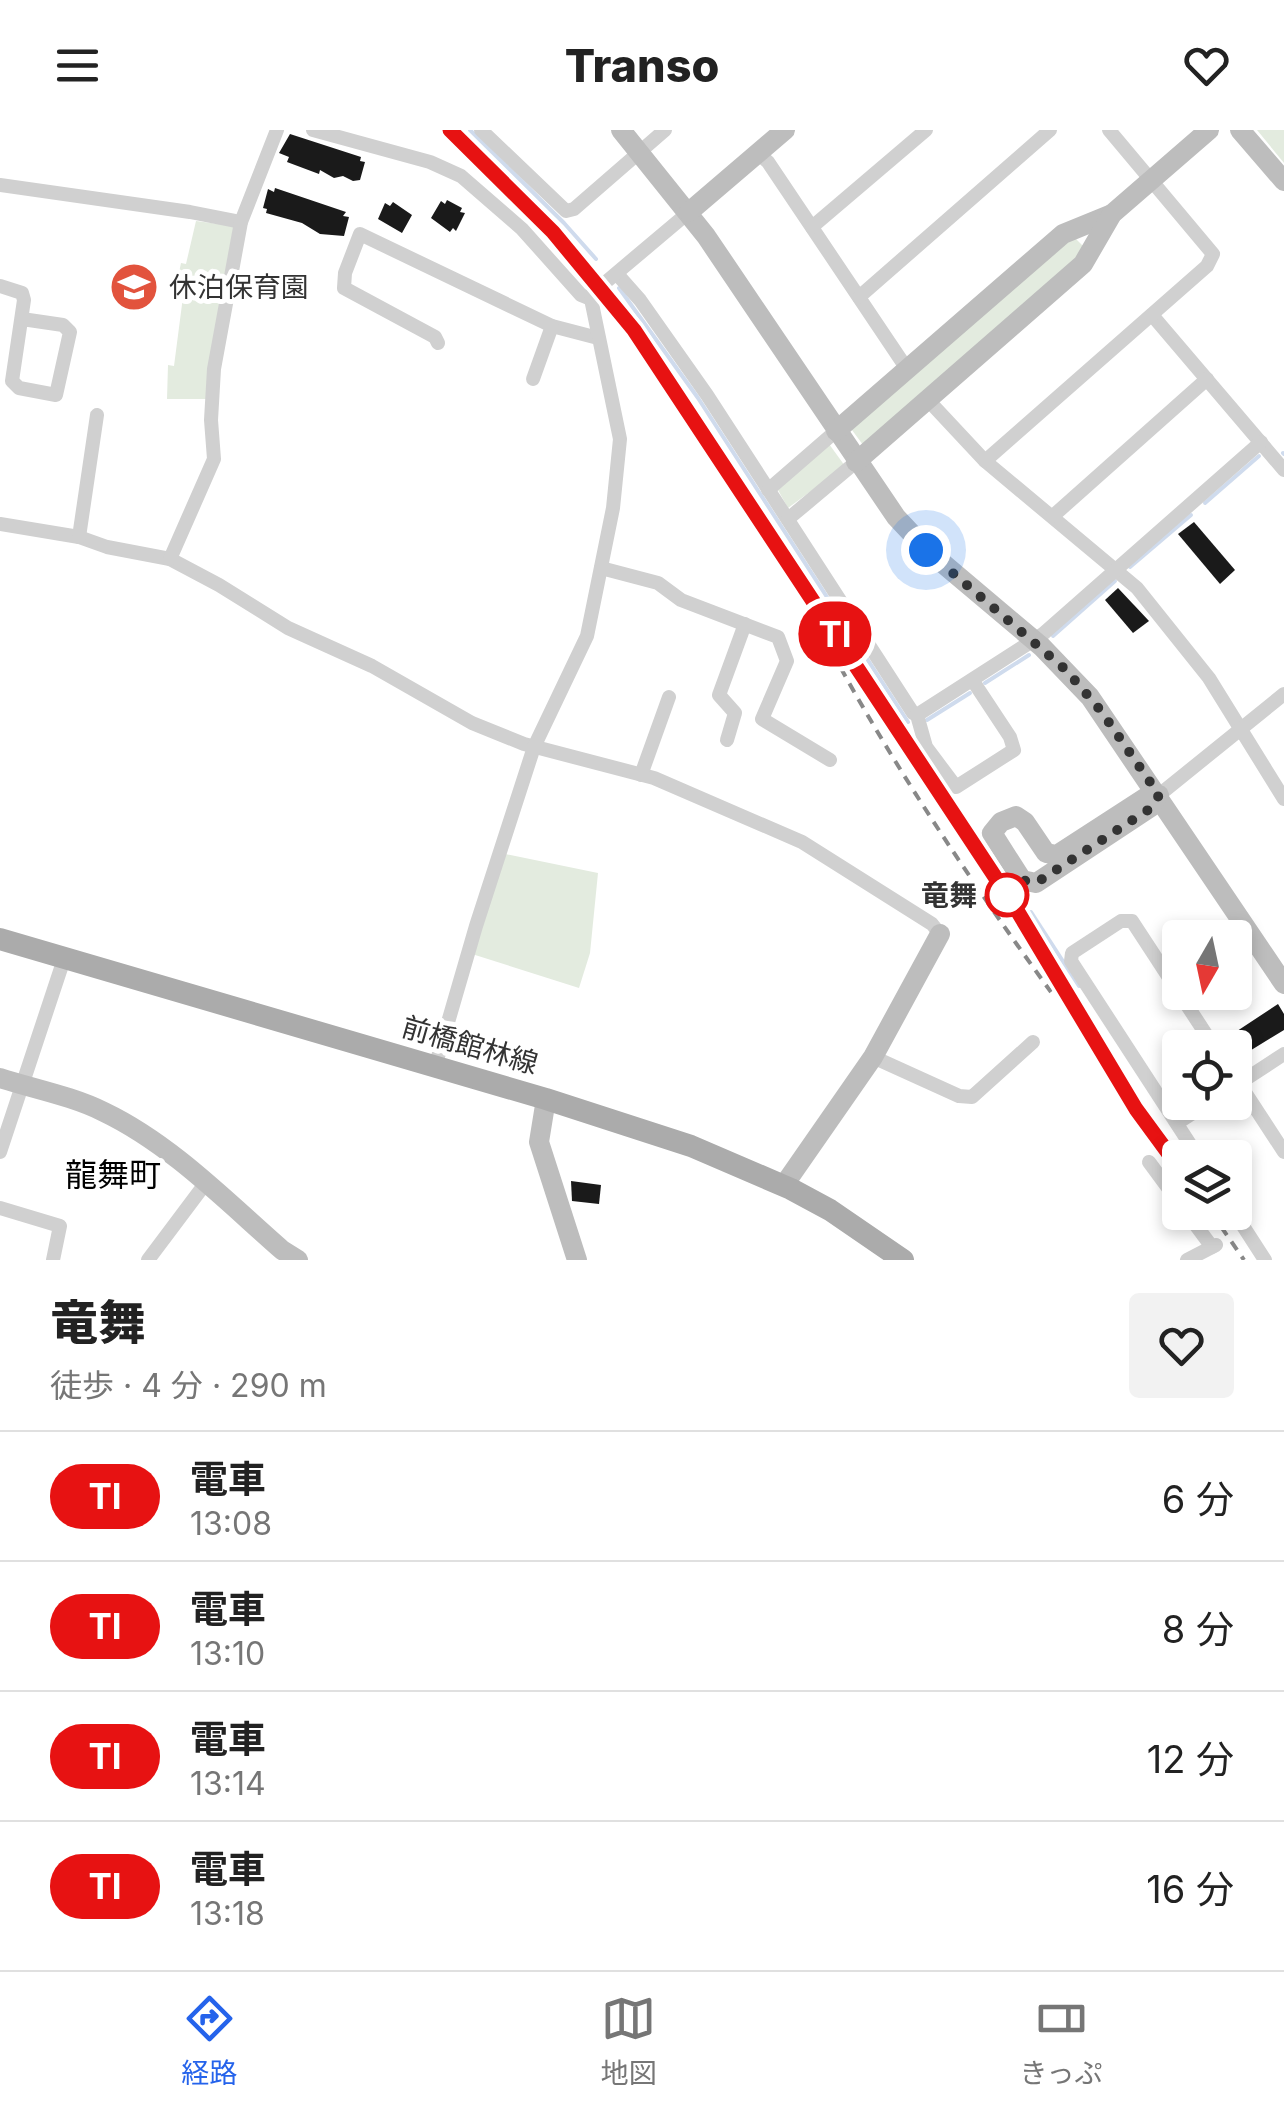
<!DOCTYPE html>
<html lang="ja">
<meta charset="utf-8">
<style>
:root{--surface:#fff;--page:#f2f2f2;--text:#222;--muted:#767676;--line:#e0e0e0;--accent:#2563eb}
body{margin:0;font-family:Inter,"Noto Sans JP",sans-serif;background:var(--page);color:var(--text);height:100vh;display:flex;flex-direction:column;font-size:38px;white-space:nowrap}
*{box-sizing:border-box;margin:0}
p{font-size:32px;color:var(--muted)}
.icon{flex:none;width:55px;height:55px;fill:none;stroke:currentColor;stroke-width:2;stroke-linecap:round;stroke-linejoin:round}
.map{position:relative;height:1130px;overflow:hidden}
.panel{display:flex;flex-direction:column;background:var(--surface);flex:1}
.panel>*{flex:none}
.badge{padding:0 20px;border-radius:32px;font-size:35px;line-height:65px}
.needle{width:65px;rotate:189deg}
.controls{position:absolute;left:1162px;top:790px;display:grid;gap:20px}
.controls a{display:grid;place-items:center;width:90px;height:90px;border-radius:10px;background:var(--surface);box-shadow:0 5px 15px #0003;font-size:50px}
.you{position:absolute;width:50px;height:50px;margin:-25px;border:8px solid #fff;border-radius:50%;background:#1a73e8;box-shadow:0 0 0 15px #1a73e833}
.map>.badge{position:absolute;translate:-50% -50%;box-shadow:0 0 0 5px #fff}
.round{display:grid;place-items:center;flex:none;width:105px;height:105px;border-radius:10px;background:var(--page)}
.summary{display:flex;align-items:center;justify-content:space-between;height:170px;padding:0 50px}
h1{font-size:48px;font-weight:800;line-height:75px}
ul{padding:0;list-style:none}
li{display:flex;align-items:center;gap:30px;height:130px;padding:0 50px;border-top:2px solid var(--line)}
li div{flex:1}
li b{display:block;font-size:38px}
li em{font-style:normal}
li .badge{min-width:110px;font-weight:700;text-align:center}
header{display:flex;justify-content:space-between;align-items:center;height:130px;padding:0 50px;background:var(--surface);font-size:45px;font-weight:800}
.tabs{display:flex;justify-content:space-around;align-items:center;height:140px;border-top:2px solid var(--line);background:var(--surface);font-size:28px;color:var(--muted)}
.tabs a{display:grid;justify-items:center;gap:5px}
.tabs .current{color:var(--accent)}
.map>svg:first-child{display:block}
</style>
<header><svg class="icon" aria-label="menu" viewBox="0 0 24 24"><path d="M4 6h16M4 12h16M4 18h16"/></svg>Transo<svg class="icon" aria-label="heart" viewBox="0 0 24 24"><path d="M12 20l-8-8c-3-5 5-10 8-4 3-6 11-1 8 4z"/></svg></header>
<div class="map">
<svg width="1284" height="1130" viewBox="0 0 1284 1130">
<rect width="100%" height="100%" fill="#fff"/>
<g fill="#e3ebdf">
<polygon points="1257,0 1284,0 1284,33"/>
<polygon points="196,91 234,96 207,269 167,269 168,235 174,236 184,159 176,157 181,133 186,134"/>
<polygon points="1073,106 1085,118 1079,130 866,319 849,296"/>
<polygon points="829,314 845,336 788,378 778,360"/>
<polygon points="505,724 598,743 590,823 579,858 472,824"/>
</g>
<g fill="none" stroke-linecap="round" stroke-linejoin="round">
<g stroke="#cfdbed" stroke-width="4">
<polyline points="470,0 564,93 596,129"/>
<polyline points="619,158 698,268 908,592"/>
<polyline points="1283,323 1284,324"/>
<polyline points="1205,373 1259,326"/>
<polyline points="1130,437 1191,385"/>
<polyline points="1053,506 1115,451"/>
<polyline points="985,553 1029,525"/>
<polyline points="927,590 970,563"/>
<polyline points="1031,782 1079,856"/>
</g>
</g>
<g fill="#1a1a1a">
<polygon points="290,4 361,27 360,31 365,32 360,50 353,51 343,46 334,48 320,40 319,44 287,32 289,27 279,23"/>
<polygon points="275,58 346,82 343,86 349,87 344,106 320,104 302,93 266,83 267,79 263,78 268,59 274,62"/>
<polygon points="447,70 462,78 460,82 465,83 456,101 453,98 450,102 431,88 441,71 445,74"/>
<polygon points="393,72 412,85 402,103 378,89 385,73 390,76"/>
<polygon points="1194,392 1235,440 1220,454 1178,404"/>
<polygon points="1118,458 1149,491 1133,503 1105,470"/>
<polygon points="1278,874 1284,884 1284,900 1235,930 1235,918 1230,918 1225,909"/>
<polygon points="571,1051 601,1055 599,1074 572,1071"/>
</g>
<g fill="none" stroke-linecap="round" stroke-linejoin="round">
<g stroke="#d0d0d0" stroke-width="14">
<polyline points="313,0 430,32 461,46 522,99 581,165 591,169"/>
<polyline points="481,0 566,81 574,79 665,0"/>
<polyline points="758,23 768,32 907,239"/>
<polyline points="0,55 190,82 241,92"/>
<polyline points="812,97 926,0"/>
<polyline points="617,144 640,170 707,265 913,583 917,585 926,617 956,657 1014,620 1010,607 973,551"/>
<polyline points="0,156 22,163 24,170 12,251 19,258 56,265 70,202 63,195 22,189"/>
<polyline points="859,167 1050,0"/>
<polyline points="1152,185 1284,340"/>
<polyline points="438,213 435,207 344,158 345,143 360,104 552,196 598,208"/>
<polyline points="533,249 552,196"/>
<polyline points="928,270 985,331 1137,458 1209,548 1284,669"/>
<polyline points="985,331 1207,136 1213,124 1109,0"/>
<polyline points="768,360 836,301"/>
<polyline points="1053,386 1207,249"/>
<polyline points="788,389 856,332"/>
<polyline points="0,394 79,407 107,417 170,429 219,455 288,498 372,536 472,593 524,614 654,648 802,712 932,794 940,804"/>
<polyline points="79,407 97,285"/>
<polyline points="170,429 214,329 211,290 214,239 241,92 277,0"/>
<polyline points="601,438 658,453 681,470 778,507 787,531 762,589 830,630"/>
<polyline points="917,585 1043,504 1261,312"/>
<polyline points="727,610 735,583 719,565 745,494"/>
<polyline points="641,645 669,567"/>
<polyline points="1159,665 1284,564"/>
<polyline points="873,927 959,966 972,967 1033,912"/>
<polyline points="435,937 476,796 534,617 587,506 613,378 620,309 591,169 600,157 689,82"/>
<polyline points="1235,947 1284,1022"/>
<polyline points="1235,956 1284,924"/>
<polyline points="1177,993 1210,972"/>
<polyline points="0,1022 64,829"/>
<polyline points="1199,1028 1071,831 1072,823 1121,791 1132,791 1215,918"/>
<polyline points="1149,1032 1180,1074"/>
<polyline points="0,1078 60,1096 53,1130"/>
<polyline points="1186,1082 1212,1117"/>
<polyline points="1234,1082 1265,1130"/>
<polyline points="148,1130 205,1054"/>
<polyline points="1187,1130 1216,1115"/>
</g>
<g stroke="#bdbdbd" stroke-width="20">
<polyline points="621,0 706,106 896,387 927,420 1042,517 1090,567 1284,854"/>
<polyline points="1240,0 1284,51"/>
<polyline points="689,82 785,0"/>
<polyline points="836,301 1063,104 1112,84"/>
<polyline points="856,332 1083,134 1112,84 1209,0"/>
<polygon points="1159,665 1151,677 1036,753 1022,750 992,703 1001,692 1016,686 1025,692 1046,723 1057,725 1145,668"/>
<path d="M0,948c34,11 72,18 104,34 67,32 123,90 178,138l16,10"/>
<polyline points="546,969 539,1012 577,1130"/>
<polyline points="784,1055 873,927 940,804"/>
</g>
<polyline stroke="#ababab" stroke-width="22" points="0,809 546,969 691,1016 791,1059 830,1080 903,1130"/>
<g stroke="#888" stroke-width="4" stroke-dasharray="10 8" stroke-linecap="butt">
<polyline points="451,0 553,103 634,200 1015,777 1136,979 1180,1039"/>
<path d="M832,522c64,118 140,231 219,340"/>
<polyline points="1211,1082 1244,1130"/>
</g>
</g>
<g fill="none" stroke-linecap="round" stroke-linejoin="round">
<g stroke="#fff" stroke-width="22">
<polyline id="line" points="450,0 553,102 634,200 1015,777 1136,979 1180,1039"/>
</g>
<use href="#line" stroke="#e71212" stroke-width="15"/>
<polyline stroke="#333" stroke-width="10" stroke-dasharray="0 18" points="926,420 1066,540 1101,581 1159,665 1151,678 1036,753 1022,750 1007,765"/>
</g>
<defs>
<g id="school-disc" transform="scale(2.5)"><circle r="9.5" fill="#e2533d" stroke="#fff"/><path d="M0-5L7-2L0 1L-7-2ZM-4 1L0 2.5L4 1V4Q0 6-4 4Z" fill="#fff"/></g>
</defs>
<g fill-rule="evenodd">
<use href="#school-disc" x="134" y="157"/>
</g>
<circle fill="#fff" stroke="#e71212" stroke-width="5" cx="1007" cy="765" r="20"/>
<g text-anchor="middle" stroke-width="10" stroke-linejoin="round" paint-order="stroke">
<g font-size="28" fill="#333" stroke="#fff" text-anchor="start">
<text x="169" y="167">休泊保育園</text>
</g>
<g font-size="28" font-weight="bold" fill="#333" stroke="#fff" text-anchor="end">
<text x="977" y="775">竜舞</text>
</g>
<g font-size="28" fill="#333" stroke="#fff">
<text transform="translate(470 915) rotate(16)" y="10">前橋館林線</text>
</g>
<g font-size="32" fill="#000" stroke="#fff">
<text x="113" y="1056">龍舞町</text>
</g>
</g>
</svg>
<div class="controls">
<a><svg class="needle" viewBox="-14 -14 28 28"><path d="M0-13l5 13h-10z" fill="#e53935"/><path d="M0 13l5-13h-10z" fill="#767676"/></svg></a>
<a><svg class="icon" aria-label="locate" viewBox="0 0 24 24"><circle cx="12" cy="12" r="6"/><path d="M12 2v4M12 18v4M2 12h4M18 12h4"/></svg></a>
<a><svg class="icon" aria-label="layers" viewBox="0 0 24 24"><path d="M12 4l9 5-9 5-9-5zM3 14l9 5 9-5"/></svg></a>
</div>
<div class="you" style="left:926px;top:420px"></div>
<b class="badge" style="left:835px;top:504px;background:#e71212;color:#fff">TI</b>
</div>
<section class="panel">
<div class="summary"><div><h1>竜舞</h1><p>徒歩 · 4 分 · 290 m</p></div><a class="round"><svg class="icon" aria-label="heart" viewBox="0 0 24 24"><path d="M12 20l-8-8c-3-5 5-10 8-4 3-6 11-1 8 4z"/></svg></a></div>
<ul>
<li><span class="badge" style="background:#e71212;color:#fff">TI</span><div><b>電車</b><p>13:08</p></div><em>6 分</em></li>
<li><span class="badge" style="background:#e71212;color:#fff">TI</span><div><b>電車</b><p>13:10</p></div><em>8 分</em></li>
<li><span class="badge" style="background:#e71212;color:#fff">TI</span><div><b>電車</b><p>13:14</p></div><em>12 分</em></li>
<li><span class="badge" style="background:#e71212;color:#fff">TI</span><div><b>電車</b><p>13:18</p></div><em>16 分</em></li>
</ul>
</section>
<nav class="tabs">
<a class="current"><svg class="icon" aria-label="directions" viewBox="0 0 24 24"><path d="M12 3l9 9-9 9-9-9zM9 14v-3h6M13 9l2 2-2 2"/></svg>経路</a>
<a><svg class="icon" aria-label="map" viewBox="0 0 24 24"><path d="M3 6l6-2 6 2 6-2v14l-6 2-6-2-6 2zM9 4v14M15 6v14"/></svg>地図</a>
<a><svg class="icon" aria-label="tickets" viewBox="0 0 24 24"><path d="M3 7h18v10H3zM15 7v10"/></svg>きっぷ</a>
</nav>
